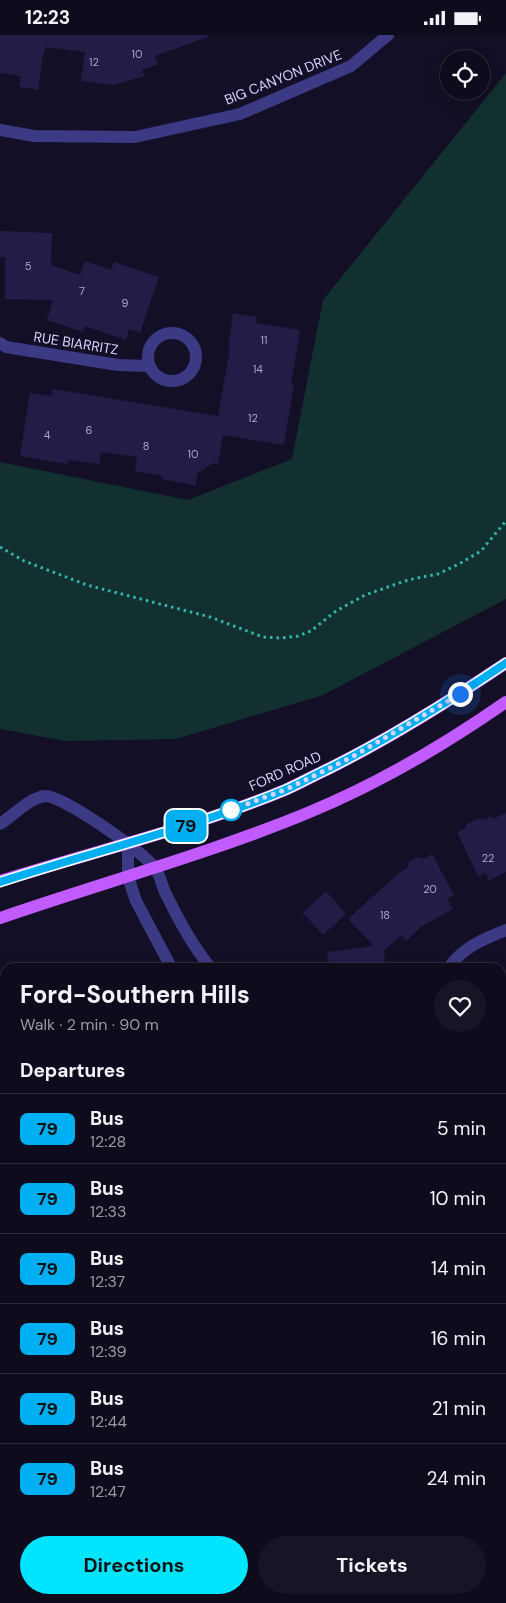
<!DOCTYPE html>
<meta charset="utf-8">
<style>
:root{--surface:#0e0b1c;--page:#171425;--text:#f1f3f6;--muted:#9b9ba3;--line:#2e2b3b;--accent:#00e5ff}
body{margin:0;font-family:"DM Sans",sans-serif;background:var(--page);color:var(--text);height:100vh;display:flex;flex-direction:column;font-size:19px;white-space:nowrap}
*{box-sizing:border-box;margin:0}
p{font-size:16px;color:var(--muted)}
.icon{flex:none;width:28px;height:28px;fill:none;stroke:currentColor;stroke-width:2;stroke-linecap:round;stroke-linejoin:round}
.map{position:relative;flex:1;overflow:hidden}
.details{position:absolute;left:0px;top:928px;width:506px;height:641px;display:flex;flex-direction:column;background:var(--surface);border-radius:15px 15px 0 0;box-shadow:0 5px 20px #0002,0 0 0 1px var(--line)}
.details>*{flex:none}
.badge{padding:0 10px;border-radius:8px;font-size:18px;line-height:32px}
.tools{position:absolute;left:440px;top:15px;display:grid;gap:10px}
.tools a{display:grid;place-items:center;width:50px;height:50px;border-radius:50%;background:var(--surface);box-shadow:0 5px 20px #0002,0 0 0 1px var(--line);font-size:25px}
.you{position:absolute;width:25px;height:25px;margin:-12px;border:4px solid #fff;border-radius:50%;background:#1a73e8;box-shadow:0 0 0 8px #1a73e833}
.map>.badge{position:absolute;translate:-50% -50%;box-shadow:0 0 0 2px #fff}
h2{padding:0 20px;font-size:19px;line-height:45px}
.round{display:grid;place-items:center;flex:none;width:52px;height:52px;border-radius:26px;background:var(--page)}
.overview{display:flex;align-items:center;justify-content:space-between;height:85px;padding:0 20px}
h1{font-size:24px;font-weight:700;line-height:38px}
.primary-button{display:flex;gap:10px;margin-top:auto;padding:10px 20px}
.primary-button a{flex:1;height:58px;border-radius:30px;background:var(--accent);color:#111;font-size:20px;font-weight:700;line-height:58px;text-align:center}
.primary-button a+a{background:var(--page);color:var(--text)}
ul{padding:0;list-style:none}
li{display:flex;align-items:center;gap:15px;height:70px;padding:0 20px;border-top:1px solid var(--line)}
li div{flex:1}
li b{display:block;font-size:19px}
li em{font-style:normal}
li .badge{min-width:55px;font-weight:700;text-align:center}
.status{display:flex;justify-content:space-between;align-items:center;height:35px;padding:0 25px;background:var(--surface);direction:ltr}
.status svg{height:14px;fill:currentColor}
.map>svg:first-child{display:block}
</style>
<div class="status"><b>12:23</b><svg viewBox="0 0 49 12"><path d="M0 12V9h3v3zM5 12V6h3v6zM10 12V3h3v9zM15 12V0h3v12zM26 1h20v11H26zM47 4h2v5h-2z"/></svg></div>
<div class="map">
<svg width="506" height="1568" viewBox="0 0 506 1568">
<defs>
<pattern id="park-tufts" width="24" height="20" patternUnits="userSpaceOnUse" patternTransform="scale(1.25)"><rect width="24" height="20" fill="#12302f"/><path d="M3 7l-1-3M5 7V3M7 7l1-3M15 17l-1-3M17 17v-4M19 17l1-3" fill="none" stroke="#344d4e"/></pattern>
</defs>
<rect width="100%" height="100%" fill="#130f26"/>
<polygon fill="#12302f" points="506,38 506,564 323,660 176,704 66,706 0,694 0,427 188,465 292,424 323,265"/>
<g fill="url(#park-tufts)">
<polygon points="506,1371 506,1538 501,1541 501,1373"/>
<polygon points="365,1564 465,1564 458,1568 365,1568"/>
</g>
<g fill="#241b47">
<polygon points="0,0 208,0 208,2 155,21 158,29 142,35 145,41 114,50 81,46 85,17 45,12 44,19 43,19 38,55 19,52 21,41 0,38"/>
<polygon points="0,196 52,198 51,230 80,240 85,226 111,235 114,227 159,242 140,298 129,294 126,305 85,291 83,297 47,285 53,265 5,264 5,222 0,222"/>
<polygon points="233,278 257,282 256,288 300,295 291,349 294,349 284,410 223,400 218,429 213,428 197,439 196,450 193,450 162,444 163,441 135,436 137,422 101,417 99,429 68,425 67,429 20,421 30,358 52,361 53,354 218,381 230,314 228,314"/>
<polygon points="506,778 506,837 489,846 486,838 478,841 457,797 466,793 465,790 480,783 482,785 492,781 493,784"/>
<polygon points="432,819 454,860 447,864 453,874 422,891 406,906 401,900 384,916 386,932 329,932 327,917 374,911 348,884 400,837 407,833 409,827 418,822 423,824"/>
<polygon points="326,856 346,879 323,900 303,878"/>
</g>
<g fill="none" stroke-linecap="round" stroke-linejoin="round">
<polyline stroke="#2fb8b0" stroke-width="3" stroke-dasharray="2.5 4" stroke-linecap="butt" points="0,512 24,526 87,550 210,582 263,602 281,603 298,601 311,596 336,576 365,560 408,545 438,539 459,529 481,516 506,486"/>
<g stroke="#3d3a85" stroke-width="12">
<polyline points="0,95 34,101 135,102 240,79 351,31 388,0"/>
<circle cx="172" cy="322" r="24"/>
<polyline points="0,308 6,312 118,330 149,331"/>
<path d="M0,789c13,-8 29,-26 45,-28 17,-1 100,57 110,72 6,8 7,20 12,28 12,25 26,50 43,71"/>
<polyline points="128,807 128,842 136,866 171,932"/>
<path d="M449,932c15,-20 34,-28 57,-37"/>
<polyline points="501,1049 506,1058"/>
<polyline points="0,1089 5,1091"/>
<polyline points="0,1350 5,1352"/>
<polyline points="501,1361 506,1359"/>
<polyline points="0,1534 5,1544"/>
<polyline points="15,1564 17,1568"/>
<polyline points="176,1564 177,1568"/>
<polyline points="351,1564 351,1568"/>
</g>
<g stroke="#c25bff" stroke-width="12">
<path d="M0,846c95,-30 193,-53 285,-91 14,-6 28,-14 41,-20 63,-31 122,-68 180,-107"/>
<path d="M0,883c101,-35 205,-63 305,-104 71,-29 138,-68 201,-112"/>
</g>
</g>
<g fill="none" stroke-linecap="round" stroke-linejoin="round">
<g stroke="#fff" stroke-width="11">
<path id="line" d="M0,847c95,-31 193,-54 285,-92 14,-6 28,-14 41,-20 63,-31 122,-68 180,-107"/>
</g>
<use href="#line" stroke="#00aff2" stroke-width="8"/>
<polyline stroke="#d9d4ff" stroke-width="5" stroke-dasharray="0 9" points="231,775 287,754 352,722 460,659"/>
</g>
<circle fill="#fff" stroke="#00aff2" stroke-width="2.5" cx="231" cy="775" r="10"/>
<g text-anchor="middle" stroke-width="5" stroke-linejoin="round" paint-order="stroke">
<g font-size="11" fill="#aca6d1">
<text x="137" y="23">10</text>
<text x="94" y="31">12</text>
<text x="28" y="235">5</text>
<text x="82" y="260">7</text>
<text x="125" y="272">9</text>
<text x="264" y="309">11</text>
<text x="258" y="338">14</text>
<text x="253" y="387">12</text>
<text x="89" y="399">6</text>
<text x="47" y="404">4</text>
<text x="146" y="415">8</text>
<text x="193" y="423">10</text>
<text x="488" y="827">22</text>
<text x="430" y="858">20</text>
<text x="385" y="884">18</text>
</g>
<g font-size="14" fill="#d9d4ff" stroke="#130f26">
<text transform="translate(283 42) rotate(-22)" y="5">BIG CANYON DRIVE</text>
<text transform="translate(76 308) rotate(9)" y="5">RUE BIARRITZ</text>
<text transform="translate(285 736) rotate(-24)" y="5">FORD ROAD</text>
</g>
</g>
</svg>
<div class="tools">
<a><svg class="icon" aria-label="locate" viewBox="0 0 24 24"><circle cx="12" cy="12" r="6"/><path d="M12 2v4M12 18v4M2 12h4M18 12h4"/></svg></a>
</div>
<div class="you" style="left:460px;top:659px"></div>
<b class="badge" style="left:186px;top:791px;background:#00aff2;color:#111">79</b>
<section class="details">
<div class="overview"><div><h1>Ford-Southern Hills</h1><p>Walk · 2 min · 90 m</p></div><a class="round"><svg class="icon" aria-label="heart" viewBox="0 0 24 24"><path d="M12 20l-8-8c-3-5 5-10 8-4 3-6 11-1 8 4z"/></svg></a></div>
<h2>Departures</h2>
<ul>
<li><span class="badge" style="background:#00aff2;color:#111">79</span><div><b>Bus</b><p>12:28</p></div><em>5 min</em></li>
<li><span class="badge" style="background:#00aff2;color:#111">79</span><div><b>Bus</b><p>12:33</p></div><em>10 min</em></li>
<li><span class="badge" style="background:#00aff2;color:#111">79</span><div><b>Bus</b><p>12:37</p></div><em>14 min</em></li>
<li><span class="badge" style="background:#00aff2;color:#111">79</span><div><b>Bus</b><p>12:39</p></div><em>16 min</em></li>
<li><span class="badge" style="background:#00aff2;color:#111">79</span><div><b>Bus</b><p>12:44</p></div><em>21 min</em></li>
<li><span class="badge" style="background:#00aff2;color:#111">79</span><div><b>Bus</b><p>12:47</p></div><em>24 min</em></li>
</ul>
<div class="primary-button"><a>Directions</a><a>Tickets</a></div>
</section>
</div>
